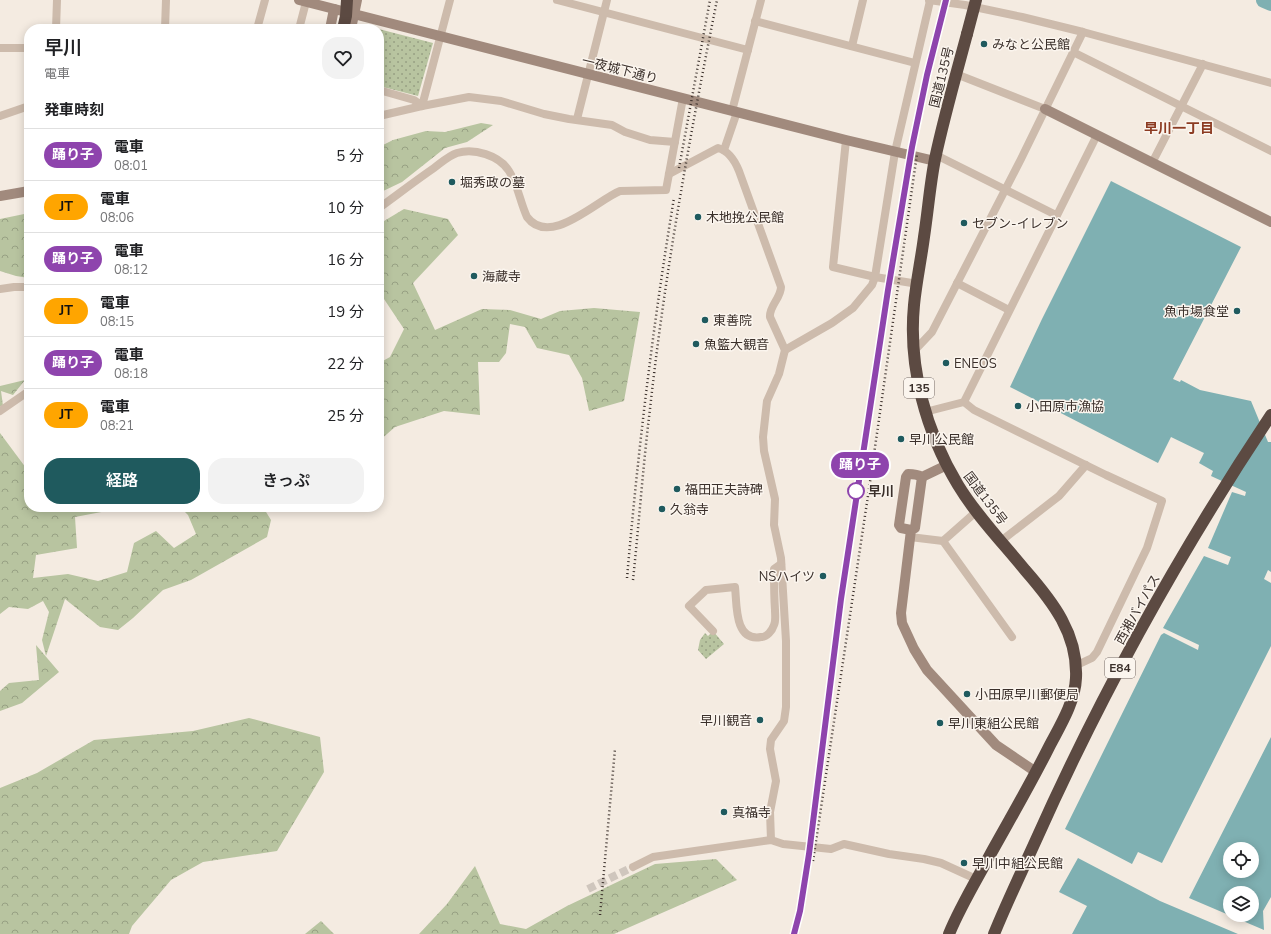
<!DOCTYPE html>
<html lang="ja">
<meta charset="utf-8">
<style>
:root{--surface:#fff;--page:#f2f2f2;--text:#202124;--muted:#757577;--line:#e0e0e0;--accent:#1f5a5e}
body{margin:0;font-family:"Nunito Sans","Noto Sans JP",sans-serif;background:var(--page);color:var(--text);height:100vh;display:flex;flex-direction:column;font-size:15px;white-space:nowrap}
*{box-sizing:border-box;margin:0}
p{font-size:13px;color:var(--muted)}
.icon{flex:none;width:22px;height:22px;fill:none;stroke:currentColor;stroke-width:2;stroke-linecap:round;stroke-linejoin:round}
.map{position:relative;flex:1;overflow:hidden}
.drawer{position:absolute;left:24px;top:24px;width:360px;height:488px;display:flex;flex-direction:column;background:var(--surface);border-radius:16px;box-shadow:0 2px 10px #0003}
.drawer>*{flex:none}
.badge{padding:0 8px;border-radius:13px;font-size:14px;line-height:26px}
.buttons{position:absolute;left:1223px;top:842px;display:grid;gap:8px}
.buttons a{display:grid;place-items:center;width:36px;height:36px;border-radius:50%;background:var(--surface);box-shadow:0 2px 10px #0003;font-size:20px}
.map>.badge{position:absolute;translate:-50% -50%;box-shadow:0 0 0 2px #fff}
h2{padding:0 20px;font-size:15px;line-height:36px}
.round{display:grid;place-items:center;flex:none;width:42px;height:42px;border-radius:16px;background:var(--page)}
.headline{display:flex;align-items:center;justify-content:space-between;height:68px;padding:0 20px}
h1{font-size:19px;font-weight:600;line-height:30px}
.cta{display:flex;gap:8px;margin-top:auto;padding:8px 20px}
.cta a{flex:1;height:46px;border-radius:16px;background:var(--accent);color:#fff;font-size:16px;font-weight:600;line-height:46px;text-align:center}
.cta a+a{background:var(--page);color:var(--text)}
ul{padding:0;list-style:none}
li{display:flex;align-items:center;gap:12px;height:52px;padding:0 20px;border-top:1px solid var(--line)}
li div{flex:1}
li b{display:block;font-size:15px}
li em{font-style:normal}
li .badge{min-width:44px;font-weight:700;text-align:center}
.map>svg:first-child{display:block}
</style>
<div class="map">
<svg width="1271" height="934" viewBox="0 0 1271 934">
<defs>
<pattern id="grass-dots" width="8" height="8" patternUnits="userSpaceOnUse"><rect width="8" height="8" fill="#b8c4a0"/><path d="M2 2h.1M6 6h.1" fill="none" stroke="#97a083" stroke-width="1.8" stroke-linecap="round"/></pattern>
<pattern id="forest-crowns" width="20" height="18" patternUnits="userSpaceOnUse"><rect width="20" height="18" fill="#b8c4a0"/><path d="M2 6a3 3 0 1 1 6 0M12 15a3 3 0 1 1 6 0" fill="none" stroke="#97a083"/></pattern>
</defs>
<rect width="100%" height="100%" fill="#f4ebe1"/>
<g fill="url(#grass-dots)">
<polygon points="367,26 433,43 418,96 379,86 379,29 360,29"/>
<polygon points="713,631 724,644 706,659 698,650 700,640 705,633 708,636"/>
</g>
<g fill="url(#forest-crowns)">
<polygon points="481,123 493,125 467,142 445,148 402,182 379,193 379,147 393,140 426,131 445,132"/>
<polygon points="404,209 448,219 458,235 413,283 435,330 482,309 510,310 541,319 560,311 594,308 640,312 624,401 589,411 582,378 569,355 537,348 525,327 510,324 506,353 499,362 478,362 480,415 444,411 395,427 379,441 379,363 390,357 404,329 384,299 379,296 379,224"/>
<polygon points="29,213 29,278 16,276 0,271 0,219"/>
<polygon points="25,380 13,395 1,391 3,406 0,406 0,386"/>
<polygon points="0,433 29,472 29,507 116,507 112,510 75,517 77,548 36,555 33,578 68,574 98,581 127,572 134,543 156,531 174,548 196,534 188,515 180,507 263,507 271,520 267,537 191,580 163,590 133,618 118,630 100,627 65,599 46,656 42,640 49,612 43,601 28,609 9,607 0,614"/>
<polygon points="36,645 59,672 22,703 0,711 0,691 9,683 39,680"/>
<polygon points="249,718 320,737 324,772 277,851 203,862 171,880 132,926 129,934 0,934 0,788 37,773 94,740 193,731"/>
<polygon points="716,859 737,880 614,934 419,934 447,904 475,866 500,924 526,929 567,906 655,864"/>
<polygon points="321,921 334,934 305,934"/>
</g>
<g fill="#7fb0b2" fill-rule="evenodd">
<polygon points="1111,181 1241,247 1173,379 1180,382 1181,380 1200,390 1251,401 1268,442 1271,442 1271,572 1268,570 1264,579 1271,583 1271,646 1162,863 1138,852 1132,864 1065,829 1161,635 1164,633 1198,650 1199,645 1163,628 1204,556 1228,565 1231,557 1208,548 1232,492 1245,496 1246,492 1211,476 1213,471 1199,463 1204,453 1171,437 1158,463 1010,387 1042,319"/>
<path d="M1271,737v160l-8,14 1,19 -75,-32zM1230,849h22v22h-22zM1230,893h22v22h-22z"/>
<polygon points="1078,858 1160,901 1238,934 1072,934 1087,906 1059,892"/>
</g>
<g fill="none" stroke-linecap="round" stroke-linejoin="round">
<polyline stroke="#7fb0b2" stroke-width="16" points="1264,0 1271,3"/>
<polyline stroke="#cfc6bd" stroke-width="8" stroke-dasharray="8 4" stroke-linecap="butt" points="588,889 633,867"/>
<g stroke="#cdbbac" stroke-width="8">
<polyline points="557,0 748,50"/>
<polyline points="929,0 965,5 1022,17 1083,32 1271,83"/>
<polyline points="755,21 915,63"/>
<polyline points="56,29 57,0"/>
<polyline points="165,29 166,0"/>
<polyline points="257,29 265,0"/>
<polyline points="299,29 306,2"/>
<polyline points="852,46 863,0"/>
<polyline points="0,48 29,48"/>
<polyline points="1073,52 1271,151"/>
<polyline points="956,74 1045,109"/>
<polyline points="379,90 414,100 422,106 450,0"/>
<polyline points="732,111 761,0"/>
<polyline points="0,116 29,106"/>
<polyline points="379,116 422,106 469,97 501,101 544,114 569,119 612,125 625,132 650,140 675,142"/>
<polyline points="577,119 607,0"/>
<polyline points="846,140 833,267 875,277 918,284"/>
<polyline points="724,150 737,112"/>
<polyline points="936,155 1056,215"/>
<polyline points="1152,163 1203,64"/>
<path d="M669,174l49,-26c11,3 17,13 21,23l42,116c0,11 -12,19 -11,30l15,33 -6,24 -12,27 -4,36 1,14 11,48 -1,26 7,33 5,83v66l-2,14 -13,19 -1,9 6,32 -6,31 1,28"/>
<path d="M379,208c18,-13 36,-27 55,-40 7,-5 14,-12 23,-15 17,-5 42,2 52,18 9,14 11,31 18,46 23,31 70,-17 93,-26l46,-1 17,-92"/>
<polyline points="957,283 1009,310"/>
<polyline points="0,289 14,287 29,287"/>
<polyline points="785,350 832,323 853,308 872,285 875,277 895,152 930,1"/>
<polyline points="914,351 932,332 1021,159 1083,32"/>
<polyline points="964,402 974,410 1106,475 1162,501 1147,548 1097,652 1092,658 1077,665"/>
<polyline points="0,411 29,391"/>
<polyline points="925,412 964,402 1097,135"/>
<polyline points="977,511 943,541 1012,637"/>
<polyline points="910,537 943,541"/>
<polyline points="1001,541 1059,496 1086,465"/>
<path d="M713,631l-24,-25 17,-16 29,-3c2,17 -1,55 26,50 6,0 11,-6 13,-12 2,-4 1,-10 1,-15 -1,-14 -1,-27 -1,-41l7,-5"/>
<polyline points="633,867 653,857 771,840 783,844 831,849 844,844 889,854 924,859 941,863 976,879"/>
</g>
<g stroke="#a18a7d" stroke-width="10">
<polyline points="299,0 846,140 935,161"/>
<polyline points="330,29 334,9"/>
<polyline points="351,29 357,0"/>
<polyline points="1045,109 1271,222"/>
<polyline points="0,196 29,191"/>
<polyline points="922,477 915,528 911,530 901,613 902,623 914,649 927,670 996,745 1036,772"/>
<path d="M911,530l-10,-2 -2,-3 7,-48 2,-3c5,0 9,0 14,3l25,-12"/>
</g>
<g stroke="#5c4a42" stroke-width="12">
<path d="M949,934c11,-27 27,-53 41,-79 20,-36 41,-72 59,-108 11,-21 26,-45 27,-69 2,-44 -23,-76 -51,-108 -22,-27 -49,-55 -67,-85 -32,-53 -50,-118 -44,-180 2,-22 7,-45 10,-68 4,-26 6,-53 11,-78 9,-42 21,-84 32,-125"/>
<path d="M994,934c13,-32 28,-63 42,-94 66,-148 145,-290 235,-425"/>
</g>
<g stroke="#3b302b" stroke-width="2.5" stroke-dasharray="1 3" stroke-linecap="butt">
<polyline points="679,168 710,0"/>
<path d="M627,578c11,-127 26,-254 47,-380"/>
<path d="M633,580c6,-57 10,-114 17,-171 15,-138 40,-274 67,-409"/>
<polyline points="813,861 869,489 917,154"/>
<polyline points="600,915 615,749"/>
<polyline points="794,934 800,911 809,854 841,599 888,290 912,147 927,75 946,0"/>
</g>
<g stroke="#5c4a42" stroke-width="12">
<polyline points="343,29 346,16 347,0"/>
<polyline points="967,34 976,0"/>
</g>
</g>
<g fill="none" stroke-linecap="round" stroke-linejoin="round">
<g stroke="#fff" stroke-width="9">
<polyline id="line" points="794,934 800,911 809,854 841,599 888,290 912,147 927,75 946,0"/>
</g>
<use href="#line" stroke="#8e44ad" stroke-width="6"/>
</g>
<g fill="#1f5a5e" stroke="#fbf5ee" stroke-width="1.5">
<circle cx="984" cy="44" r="4"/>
<circle cx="452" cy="182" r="4"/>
<circle cx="698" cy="217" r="4"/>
<circle cx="964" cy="223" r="4"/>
<circle cx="474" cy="276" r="4"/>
<circle cx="1237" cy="311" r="4"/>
<circle cx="705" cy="320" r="4"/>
<circle cx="696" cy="344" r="4"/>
<circle cx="946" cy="363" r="4"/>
<circle cx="1018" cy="406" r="4"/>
<circle cx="901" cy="439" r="4"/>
<circle cx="677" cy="489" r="4"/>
<circle cx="662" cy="509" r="4"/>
<circle cx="823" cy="576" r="4"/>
<circle cx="967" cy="694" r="4"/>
<circle cx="760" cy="720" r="4"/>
<circle cx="940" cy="723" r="4"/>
<circle cx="724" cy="812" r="4"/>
<circle cx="964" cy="863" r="4"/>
</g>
<circle fill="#fff" stroke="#8e44ad" stroke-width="2" cx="856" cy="491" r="8"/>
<g text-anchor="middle" stroke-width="3" stroke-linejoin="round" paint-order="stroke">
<g fill="#fbf5ee" stroke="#756b66" stroke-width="1">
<rect x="904" y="378" width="30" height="20" rx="3"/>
<rect x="1105" y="658" width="30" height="20" rx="3"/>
</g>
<g font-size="12" font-weight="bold" fill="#3b302b">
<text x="919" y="392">135</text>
<text x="1120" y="672">E84</text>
</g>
<g font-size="13" fill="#3b302b" stroke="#fbf5ee" text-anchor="start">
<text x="992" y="49">みなと公民館</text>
<text x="460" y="187">堀秀政の墓</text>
<text x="706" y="222">木地挽公民館</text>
<text x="972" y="228">セブン-イレブン</text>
<text x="482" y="281">海蔵寺</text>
<text x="1229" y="316" text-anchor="end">魚市場食堂</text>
<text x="713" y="325">東善院</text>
<text x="704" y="349">魚籃大観音</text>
<text x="954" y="368">ENEOS</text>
<text x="1026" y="411">小田原市漁協</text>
<text x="909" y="444">早川公民館</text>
<text x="685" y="494">福田正夫詩碑</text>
<text x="670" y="514">久翁寺</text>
<text x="815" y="581" text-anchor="end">NSハイツ</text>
<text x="975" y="699">小田原早川郵便局</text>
<text x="752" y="725" text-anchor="end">早川観音</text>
<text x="948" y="728">早川東組公民館</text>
<text x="732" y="817">真福寺</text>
<text x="972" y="868">早川中組公民館</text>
</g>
<g font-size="13" fill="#3b302b" stroke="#fbf5ee">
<text transform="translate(620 69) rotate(14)" y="5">一夜城下通り</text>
<text transform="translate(941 77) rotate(-76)" y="5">国道135号</text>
<text transform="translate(986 498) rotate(53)" y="5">国道135号</text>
<text transform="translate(1137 609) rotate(-61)" y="5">西湘バイパス</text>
</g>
<g font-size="13" font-weight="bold" fill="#3b302b" stroke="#fbf5ee" text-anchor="start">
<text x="868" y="496">早川</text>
</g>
<g font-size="14" font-weight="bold" fill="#8c3b22" stroke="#fbf5ee">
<text x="1179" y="133">早川一丁目</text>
</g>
</g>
</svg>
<div class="buttons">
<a><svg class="icon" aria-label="locate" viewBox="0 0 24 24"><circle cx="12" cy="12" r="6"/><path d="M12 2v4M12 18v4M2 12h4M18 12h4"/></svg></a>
<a><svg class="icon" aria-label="layers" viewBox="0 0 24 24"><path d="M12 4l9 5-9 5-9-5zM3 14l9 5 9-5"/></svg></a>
</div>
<b class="badge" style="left:860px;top:465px;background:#8e44ad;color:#fff">踊り子</b>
<section class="drawer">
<div class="headline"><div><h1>早川</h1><p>電車</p></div><a class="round"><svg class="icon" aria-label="heart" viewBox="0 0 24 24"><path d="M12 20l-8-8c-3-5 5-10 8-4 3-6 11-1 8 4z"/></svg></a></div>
<h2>発車時刻</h2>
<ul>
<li><span class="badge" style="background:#8e44ad;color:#fff">踊り子</span><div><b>電車</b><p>08:01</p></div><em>5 分</em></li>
<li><span class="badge" style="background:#ffa500;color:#111">JT</span><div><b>電車</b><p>08:06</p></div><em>10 分</em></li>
<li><span class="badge" style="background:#8e44ad;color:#fff">踊り子</span><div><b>電車</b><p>08:12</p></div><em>16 分</em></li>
<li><span class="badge" style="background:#ffa500;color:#111">JT</span><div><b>電車</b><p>08:15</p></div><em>19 分</em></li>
<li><span class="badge" style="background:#8e44ad;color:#fff">踊り子</span><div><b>電車</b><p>08:18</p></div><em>22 分</em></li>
<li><span class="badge" style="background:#ffa500;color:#111">JT</span><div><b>電車</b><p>08:21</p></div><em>25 分</em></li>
</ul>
<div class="cta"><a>経路</a><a>きっぷ</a></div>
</section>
</div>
